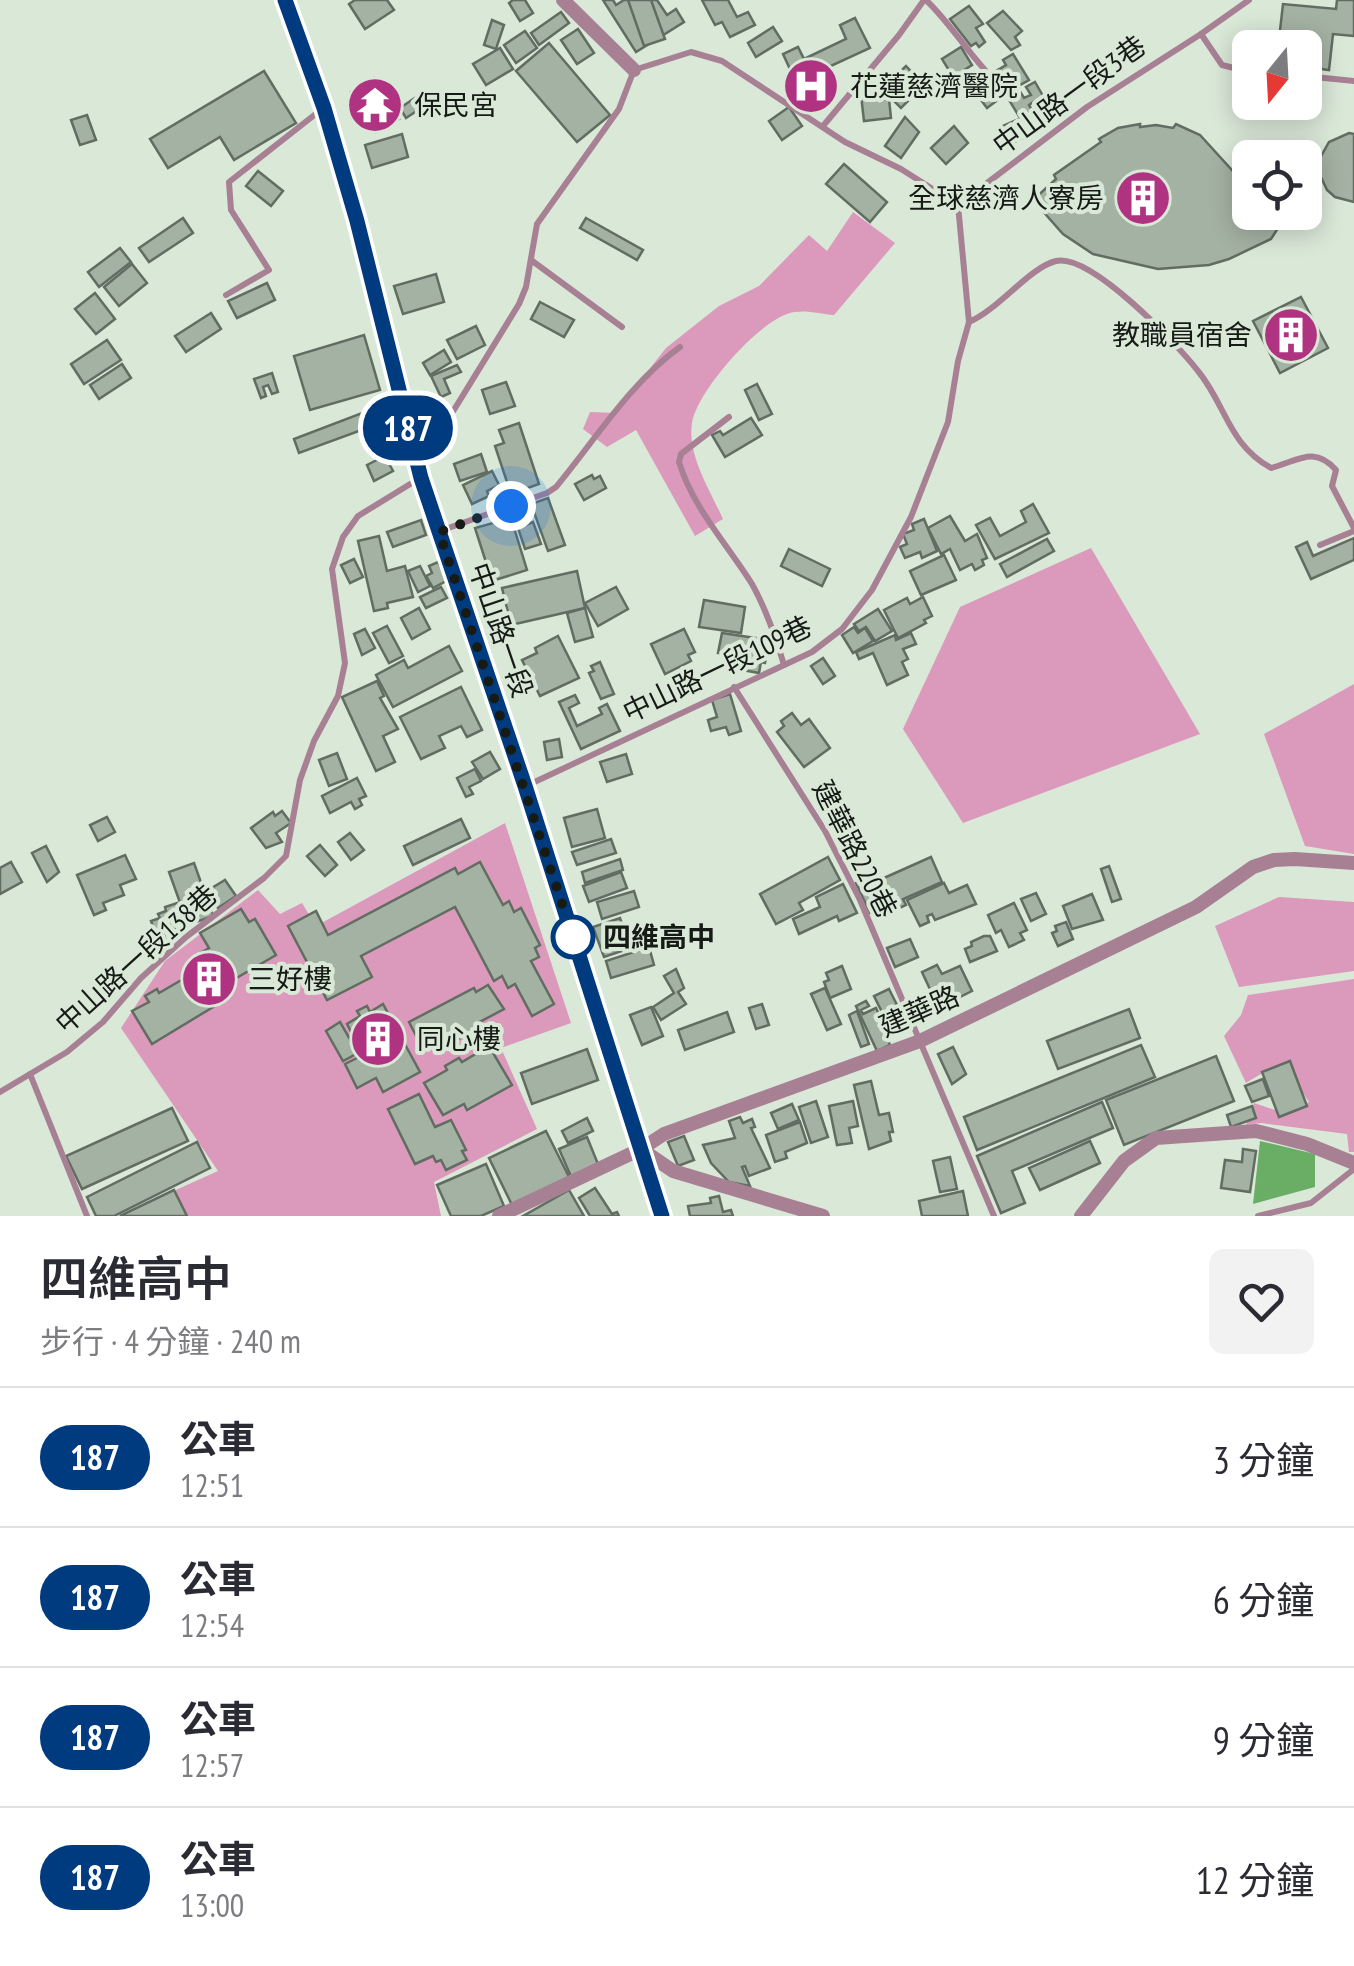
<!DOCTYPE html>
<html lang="zh-TW">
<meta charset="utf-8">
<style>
:root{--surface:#fff;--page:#f2f2f3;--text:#2b2b33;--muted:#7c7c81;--line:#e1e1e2}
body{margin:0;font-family:"PT Sans Narrow","Noto Sans TC",sans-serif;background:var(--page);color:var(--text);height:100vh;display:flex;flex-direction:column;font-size:38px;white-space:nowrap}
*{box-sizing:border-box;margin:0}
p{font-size:32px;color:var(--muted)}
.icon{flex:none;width:55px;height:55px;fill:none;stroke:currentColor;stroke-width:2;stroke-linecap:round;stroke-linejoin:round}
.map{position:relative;height:1216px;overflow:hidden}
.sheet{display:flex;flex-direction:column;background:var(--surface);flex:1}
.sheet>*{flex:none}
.badge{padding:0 20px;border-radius:32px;font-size:35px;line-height:65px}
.needle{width:65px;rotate:198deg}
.fabs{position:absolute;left:1232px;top:30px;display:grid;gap:20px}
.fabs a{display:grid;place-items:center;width:90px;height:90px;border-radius:15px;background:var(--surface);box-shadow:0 5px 25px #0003;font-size:50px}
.you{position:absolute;width:50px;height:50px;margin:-25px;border:8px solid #fff;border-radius:50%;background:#1a73e8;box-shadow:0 0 0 15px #1a73e833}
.map>.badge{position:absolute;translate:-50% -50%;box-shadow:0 0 0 5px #fff}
.round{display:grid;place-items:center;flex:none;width:105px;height:105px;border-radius:15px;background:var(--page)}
.overview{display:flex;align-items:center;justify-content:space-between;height:170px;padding:0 40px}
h1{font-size:48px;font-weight:600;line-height:75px}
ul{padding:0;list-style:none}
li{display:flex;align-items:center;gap:30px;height:140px;padding:0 40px;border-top:2px solid var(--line)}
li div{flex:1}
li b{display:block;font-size:38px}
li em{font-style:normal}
li .badge{min-width:110px;font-weight:700;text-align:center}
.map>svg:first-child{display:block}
</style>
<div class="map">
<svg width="1354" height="1216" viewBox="0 0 1354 1216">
<rect width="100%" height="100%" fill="#dae8d8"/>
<g fill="#db99bc">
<path d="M853,212l42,31 -61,72c-12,-1 -27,-5 -39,-3 -32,3 -99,80 -103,111 -5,32 18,67 31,96l-28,17 -59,-106 -29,17 -24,-18 7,-17 25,1 51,-65 53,-42 40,-20 50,-51 18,16z"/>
<polygon points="1091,548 1200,734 963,823 903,729 960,607"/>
<polygon points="1354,684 1354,854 1305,846 1264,734"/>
<polygon points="505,823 571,1023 501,1048 537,1129 434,1182 441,1216 118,1216 218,1171 121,1028 165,961 258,890 280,914 302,903 316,926"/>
<polygon points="1279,897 1354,902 1354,971 1239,987 1215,926"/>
<polygon points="1354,979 1354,1152 1349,1152 1347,1134 1261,1123 1246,1125 1254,1103 1287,1114 1309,1102 1289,1072 1264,1072 1246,1083 1224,1036 1241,1015 1248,995"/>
</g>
<polygon fill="#6aae66" points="1260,1141 1315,1154 1315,1187 1253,1204"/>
<g fill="#a4b2a3" stroke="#616d60" stroke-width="2.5">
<polygon points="355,0 387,0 394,10 365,29 349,4"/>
<polygon points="513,0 525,0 533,13 520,21 509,3"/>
<polygon points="603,0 613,0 616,5 624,0 657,0 667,15 676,9 684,22 636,52"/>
<polygon points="628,0 651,0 665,39 644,46"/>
<polygon points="702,0 728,0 737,17 748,12 755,25 730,37 722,22 715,25"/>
<polygon points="1337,0 1354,0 1354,36 1333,34 1329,70 1305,67 1305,48 1278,48 1283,4 1336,9"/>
<polygon points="969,6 983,24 976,28 985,42 979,47 976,43 971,46 950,19"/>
<polygon points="1003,11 1022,31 1015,37 1020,45 1011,50 987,23"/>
<polygon points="561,12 569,23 539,45 531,33"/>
<polygon points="855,18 870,48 796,82 783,54 798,47 804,59 846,39 840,25"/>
<polygon points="492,20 504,25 496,49 484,45"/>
<polygon points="773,27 782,41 756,57 748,43"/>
<polygon points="578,29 594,53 577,64 561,40"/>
<polygon points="525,31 537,48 516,63 504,45"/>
<polygon points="549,43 610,115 577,142 516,71"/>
<polygon points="961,47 972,65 953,77 942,59"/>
<polygon points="500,48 513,69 486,85 473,64"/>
<polygon points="1013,54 1029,80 1008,92 996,71 1006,65 1003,60"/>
<polygon points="906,66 924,85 901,108 882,89"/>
<polygon points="264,71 296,123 234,160 220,137 168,168 150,139"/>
<polygon points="374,78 399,119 376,132 351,92"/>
<polygon points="1035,82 1050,108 1040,114 1033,102 1029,105 1032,110 1020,118 1009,100 1021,93 1024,98 1031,95 1026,87"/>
<polygon points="994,84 1003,96 987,108 978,96"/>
<polygon points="422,93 429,103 406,118 400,108"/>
<polygon points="875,93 876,100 889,99 891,118 864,121 861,95"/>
<polygon points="789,107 802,126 782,140 769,121"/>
<polygon points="87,115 96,140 80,145 71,120"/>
<polygon points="1026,116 1029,121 1034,119 1039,128 1010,145 1003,126"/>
<polygon points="905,117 919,132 901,158 885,146"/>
<polygon points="1140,124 1140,127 1156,125 1173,128 1176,124 1200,135 1250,190 1250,212 1265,212 1278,228 1271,239 1229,259 1209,265 1158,269 1093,254 1063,234 1033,200 1056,179 1054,175 1101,142 1099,139 1118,128"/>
<polygon points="954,126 968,143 946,164 931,148"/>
<polygon points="1349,133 1354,134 1354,202 1335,197 1327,190 1318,171 1319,160 1329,142"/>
<polygon points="402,134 408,157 372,168 365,145"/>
<polygon points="844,164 887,202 870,222 826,184"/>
<polygon points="258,171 283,191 271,206 246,186"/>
<polygon points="183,218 193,233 149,262 139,248"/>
<polygon points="586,218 643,250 637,260 580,228"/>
<polygon points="120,248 131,262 99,287 88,272"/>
<polygon points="132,264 147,283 119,306 104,287"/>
<polygon points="436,274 444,302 403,314 394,286"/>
<polygon points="267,283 275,300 237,318 228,301"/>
<polygon points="95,293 115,319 96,334 75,309"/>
<polygon points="1301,297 1328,348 1280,373 1253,321"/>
<polygon points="540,302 574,320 564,337 531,319"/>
<polygon points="211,313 221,329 186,352 175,336"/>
<polygon points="476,326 485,345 457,359 447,340"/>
<polygon points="364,335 380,390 310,410 294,356"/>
<polygon points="107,340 121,360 84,384 71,364"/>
<polygon points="444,350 451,362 430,375 423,363"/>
<polygon points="122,364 131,378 99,399 90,385"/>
<polygon points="457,365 461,372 444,379 450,393 441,397 431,376"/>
<polygon points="272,373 278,392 272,394 268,385 263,387 266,396 261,398 254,379"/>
<polygon points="506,382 515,406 490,414 482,390"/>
<polygon points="757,384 772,414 759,420 745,390"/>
<polygon points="383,405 389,420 299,453 294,439"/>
<polygon points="751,418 762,435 725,457 712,435 720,431 723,435"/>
<polygon points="519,423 539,484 511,494 495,446 504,443 499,430"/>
<polygon points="481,454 487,472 460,481 454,464"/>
<polygon points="385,456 393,471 374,481 367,465"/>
<polygon points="492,471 499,485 487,491 489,496 472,504 463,485"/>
<polygon points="592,475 594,479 600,476 606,488 584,500 575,484"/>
<polygon points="548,498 565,545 548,551 531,504"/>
<polygon points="1033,504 1049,533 995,559 976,525 990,518 1000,536 1026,522 1021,511"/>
<polygon points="950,516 965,541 977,534 987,558 982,560 984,565 975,570 972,564 960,570 950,549 941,554 928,528"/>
<polygon points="511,518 527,570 492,581 475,528"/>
<polygon points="924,519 937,551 922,558 920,552 905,558 900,547 907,544 903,534 914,530 912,524"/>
<polygon points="421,520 426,535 393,547 387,532"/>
<polygon points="533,522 541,544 525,549 518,528"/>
<polygon points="379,536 387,571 405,566 413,597 387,603 388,608 374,611 358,541"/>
<polygon points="1354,538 1354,560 1311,579 1296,547 1307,542 1313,556"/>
<polygon points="1047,539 1054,551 1007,577 1000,564"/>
<polygon points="789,549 830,569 822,586 781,566"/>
<polygon points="944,555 956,580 921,595 910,571"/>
<polygon points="354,559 363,577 350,583 341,565"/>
<polygon points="438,562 448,580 433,588 426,576 432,573 429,566"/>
<polygon points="420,566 430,586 418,592 408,571"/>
<polygon points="577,571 585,608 511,625 502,588"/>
<polygon points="441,587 447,598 426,608 420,597"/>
<polygon points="616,587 628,609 598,626 585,603"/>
<polygon points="923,597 932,616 924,620 926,623 898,638 884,610 907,598 910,604"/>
<polygon points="704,600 745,607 741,633 699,627"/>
<polygon points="419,608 430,629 412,639 401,618"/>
<polygon points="585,608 593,637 575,642 567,613"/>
<polygon points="878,609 892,631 875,641 866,627 859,631 854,624"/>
<polygon points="387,626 403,656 389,663 373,633"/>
<polygon points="854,627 858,633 865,628 873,641 853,653 842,635"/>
<polygon points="365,629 375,648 362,655 354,634"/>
<polygon points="684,629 695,652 688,655 691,661 665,674 651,644"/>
<polygon points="722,633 769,640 765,663 761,662 759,673 731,668 733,655 718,653"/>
<polygon points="911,633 916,644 903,649 908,659 902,662 908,675 887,685 873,653 859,659 856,652 895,635 896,640"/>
<polygon points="558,636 579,678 540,696 522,660 537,653 535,648"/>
<polygon points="449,646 462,671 393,707 376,675 404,660 408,668"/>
<polygon points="823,658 835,676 823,684 811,666"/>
<polygon points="600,662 614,694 601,699 589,673 594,671 591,666"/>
<polygon points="377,681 384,696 380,698 398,729 383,736 395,762 376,771 342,697"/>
<polygon points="461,687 482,730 467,737 461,726 439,736 445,748 421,759 400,717"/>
<polygon points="730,694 741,731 729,735 726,727 711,731 708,720 717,717 712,700"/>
<polygon points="575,695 579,703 569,708 577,726 602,714 599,708 607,704 620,731 581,749 559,702"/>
<polygon points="792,713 801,725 809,719 830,748 804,767 777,732 784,726 781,721"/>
<polygon points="559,739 562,757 547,760 544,742"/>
<polygon points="490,752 500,769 483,779 472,762"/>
<polygon points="337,753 347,779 329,786 319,760"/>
<polygon points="626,754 632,774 607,782 600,762"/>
<polygon points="475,769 481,781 469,787 473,794 466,797 457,778"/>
<polygon points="357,778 366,796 359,799 362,805 355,809 351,802 330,813 322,796"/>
<polygon points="597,809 605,838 572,847 564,818"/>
<polygon points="282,811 291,823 276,833 282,842 266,848 251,828 273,812 275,816"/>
<polygon points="107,817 115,832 98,841 90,825"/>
<polygon points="461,819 470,838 413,865 404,846"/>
<polygon points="350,833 364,850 351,860 338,842"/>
<polygon points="611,839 616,853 577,865 572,852"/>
<polygon points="320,845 337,865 325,876 307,856"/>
<polygon points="46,846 59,872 47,882 32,853"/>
<polygon points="125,855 136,879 120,885 124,895 103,903 106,910 94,915 77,875"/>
<polygon points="828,857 840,880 799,903 803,910 776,924 760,894"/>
<polygon points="931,857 942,882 903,899 906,905 889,913 875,882"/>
<polygon points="620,859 623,870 585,883 582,872"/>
<polygon points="11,862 22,882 0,894 0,868"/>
<polygon points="480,862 503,905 509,901 514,912 521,908 540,945 535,948 539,957 531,961 554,1004 532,1016 515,984 508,988 502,976 494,981 455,907 361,956 372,977 327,1000 288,926 316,911 328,935 455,868 458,874"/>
<polygon points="194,863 213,916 188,925 169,872"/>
<polygon points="1109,866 1121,899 1112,902 1101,869"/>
<polygon points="621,872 627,888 589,902 583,886"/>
<polygon points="868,877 882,908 870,913 856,883"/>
<polygon points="225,880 236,896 218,908 207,891"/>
<polygon points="944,883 949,893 967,885 976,904 935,920 932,914 927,916 929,922 920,926 907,900"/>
<polygon points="843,884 857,913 839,921 837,916 799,934 793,919 820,907 816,897"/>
<polygon points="634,891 639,907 602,919 597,902"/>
<polygon points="1036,893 1046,914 1031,921 1021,899"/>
<polygon points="1092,894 1103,920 1072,929 1063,906"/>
<polygon points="177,903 185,928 163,932 166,941 159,943 151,921 160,918 158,914 166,911 165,907"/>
<polygon points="1014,903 1027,930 1020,933 1024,940 1009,947 1001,930 996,933 988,915"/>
<polygon points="241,909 249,922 255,919 276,955 216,990 223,1001 152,1044 132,1011 149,1002 145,996 157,989 159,993 202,968 195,956 209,948 200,933"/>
<polygon points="620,918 624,930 634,926 640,945 604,957 593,927"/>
<polygon points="1066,922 1073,939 1058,946 1052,933 1057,931 1055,926"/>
<polygon points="984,936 990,936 997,951 970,962 965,949 972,946 971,942"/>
<polygon points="910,939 918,957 895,967 887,948"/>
<polygon points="649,947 654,965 611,978 606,961"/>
<polygon points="937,965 942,974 960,966 972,991 956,999 959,1004 941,1013 922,972"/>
<polygon points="842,966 851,989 830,998 824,982 829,980 826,973"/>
<polygon points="676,969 684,988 678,992 686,1004 661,1020 653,1007 674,993 664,976"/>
<polygon points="488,985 504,1009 476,1024 479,1028 451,1043 448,1038 424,1051 409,1022 474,988 476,992"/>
<polygon points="825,988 841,1024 827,1030 811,994"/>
<polygon points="889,989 898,1007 883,1014 874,996"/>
<polygon points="866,1001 869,1006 861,1010 863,1014 876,1008 888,1034 886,1035 890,1045 877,1051 856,1006"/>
<polygon points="383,1004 420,1072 383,1092 376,1078 357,1088 345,1064 363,1055 347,1024 360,1016 357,1011 367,1006 370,1012"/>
<polygon points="762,1004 769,1025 756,1029 749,1008"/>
<polygon points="651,1007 663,1036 642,1045 630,1015"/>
<polygon points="901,1008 908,1024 891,1031 884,1016"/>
<polygon points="1129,1009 1140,1038 1058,1069 1047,1041"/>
<polygon points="857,1011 869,1044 861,1047 849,1015"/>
<polygon points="727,1012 734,1032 685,1050 678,1030"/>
<polygon points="340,1022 358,1053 343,1061 326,1031"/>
<polygon points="1141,1045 1155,1077 977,1150 964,1117"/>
<polygon points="489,1046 512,1085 467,1110 464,1104 443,1115 424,1083 447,1070 445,1066 459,1058 462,1062"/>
<polygon points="953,1047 966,1074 952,1084 938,1054"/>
<polygon points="587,1049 598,1080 532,1104 521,1073"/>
<polygon points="1216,1056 1234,1101 1124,1145 1106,1100"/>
<polygon points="1290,1061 1307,1106 1279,1117 1262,1072"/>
<polygon points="1263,1079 1269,1096 1252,1102 1245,1086"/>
<polygon points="871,1081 879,1115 889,1113 893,1132 889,1132 891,1141 869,1149 854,1085"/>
<polygon points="419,1094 435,1127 451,1120 466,1150 462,1151 467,1160 446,1170 441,1160 436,1162 433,1156 415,1164 388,1109"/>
<polygon points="816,1101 828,1137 811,1143 799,1107"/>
<polygon points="853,1101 858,1126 849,1128 852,1143 837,1145 829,1106"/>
<polygon points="1102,1102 1113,1128 1012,1171 1025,1203 1001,1213 977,1156"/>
<polygon points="792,1104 799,1120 778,1129 771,1113"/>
<polygon points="1252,1106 1256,1118 1231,1127 1227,1115"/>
<polygon points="172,1108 188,1141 82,1189 66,1156"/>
<polygon points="740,1117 743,1123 752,1119 755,1127 751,1128 770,1168 749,1176 745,1166 742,1167 750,1186 729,1182 711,1163 703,1145 735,1138 729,1121"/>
<polygon points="587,1118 593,1131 568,1143 562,1131"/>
<polygon points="800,1122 807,1143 785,1152 787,1158 775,1162 766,1135"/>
<polygon points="546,1131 569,1177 512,1205 489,1158"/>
<polygon points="684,1136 694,1160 678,1166 668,1142"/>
<polygon points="587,1137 600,1169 573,1181 559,1149"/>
<polygon points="1090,1141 1100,1163 1040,1190 1029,1168"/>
<polygon points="197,1142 210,1168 114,1216 96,1216 87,1197"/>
<polygon points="1243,1149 1256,1151 1250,1192 1221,1188 1225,1160 1242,1162"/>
<polygon points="950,1157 957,1189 940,1192 933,1161"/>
<polygon points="486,1164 504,1206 481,1216 451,1216 437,1185"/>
<polygon points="595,1188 612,1214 617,1212 619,1216 590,1216 579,1198"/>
<polygon points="174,1190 187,1216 120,1216"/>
<polygon points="569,1190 584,1216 523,1216"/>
<polygon points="963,1191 968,1216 922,1216 919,1201"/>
<polygon points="719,1196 723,1212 731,1210 733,1216 690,1216 688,1206 711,1203 710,1198"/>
</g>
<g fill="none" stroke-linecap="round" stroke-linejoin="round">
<g stroke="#a78094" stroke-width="6">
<path d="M926,0c23,22 38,47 59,70"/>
<polyline points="1201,34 1249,0"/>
<polyline points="1305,76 1354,81"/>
<polyline points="823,126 899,35 924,0"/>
<polyline points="958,205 1087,107 1201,34 1222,65 1250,72"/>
<polyline points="531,260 622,327"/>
<polyline points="226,295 269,270 231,210 229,182 322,109"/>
<path d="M969,322c29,-12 61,-55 87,-61 35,-8 121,83 142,110 28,34 30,73 73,97 27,-7 43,-23 65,2l-4,16 22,42"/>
<path d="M729,417l-48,37 -2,8c14,46 48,82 73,122 14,25 24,54 32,81"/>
<polyline points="414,442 435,438 441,431 519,304 526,287 537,224 619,109 634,70 691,52 722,61 845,142 901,169 958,205"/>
<path d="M440,531l107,-38 9,-6c39,-47 74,-104 124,-140"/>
<polyline points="1320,545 1354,531"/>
<polyline points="734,687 825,831 860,900 994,1216"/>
<polyline points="526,786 812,652 842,629 872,590 911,517 948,422 958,361 969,322 958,205"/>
<polyline points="30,1074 87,1216"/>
<polyline points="0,1092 67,1052 103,1022 141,978 186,937 264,878 286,856 300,780 314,741 338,696 345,663 332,569 343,537 358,516 420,478"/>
<polyline points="1258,1216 1311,1203 1354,1169"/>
</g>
<g stroke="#a78094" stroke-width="14">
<polyline points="563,0 634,70"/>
<polyline points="641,1149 673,1171 823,1216"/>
<polyline points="499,1216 641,1149 664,1134 920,1041 1196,907 1253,867 1274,860 1295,859 1354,863"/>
<polyline points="1081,1216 1124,1161 1156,1138 1256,1131 1307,1144 1354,1163"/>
</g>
<polyline stroke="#a78094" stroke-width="18" points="285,0 323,108 357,221 421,477 525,787 663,1216"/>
</g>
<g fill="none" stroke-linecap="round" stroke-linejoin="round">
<g stroke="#fff" stroke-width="22">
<polyline id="line" points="285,0 324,108 357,221 421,478 525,786 662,1216"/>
</g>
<use href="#line" stroke="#003b80" stroke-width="15"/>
<polyline stroke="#161b16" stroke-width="10" stroke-dasharray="0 18" points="511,506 439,532 573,937"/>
</g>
<defs>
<g id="hospital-disc" transform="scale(2.875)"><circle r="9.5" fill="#b03382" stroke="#dae8d8"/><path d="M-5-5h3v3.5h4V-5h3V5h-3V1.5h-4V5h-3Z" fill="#fff"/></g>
<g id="temple-disc" transform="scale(2.875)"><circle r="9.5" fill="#b03382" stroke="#dae8d8"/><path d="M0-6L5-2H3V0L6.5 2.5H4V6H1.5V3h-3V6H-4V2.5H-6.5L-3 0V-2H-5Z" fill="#fff"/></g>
<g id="building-disc" transform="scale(2.875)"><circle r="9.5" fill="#b03382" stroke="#dae8d8"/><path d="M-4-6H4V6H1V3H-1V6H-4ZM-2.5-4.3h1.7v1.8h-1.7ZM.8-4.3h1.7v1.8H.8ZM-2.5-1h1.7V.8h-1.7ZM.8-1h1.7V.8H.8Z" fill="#fff"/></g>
</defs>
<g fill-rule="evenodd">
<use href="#hospital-disc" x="811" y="86"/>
<use href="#temple-disc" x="375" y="105"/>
<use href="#building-disc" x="1143" y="198"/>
<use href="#building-disc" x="1291" y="335"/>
<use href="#building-disc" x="209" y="979"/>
<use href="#building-disc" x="378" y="1039"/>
</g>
<circle fill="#fff" stroke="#003b80" stroke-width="5" cx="573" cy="937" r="20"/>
<g text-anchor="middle" stroke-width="8" stroke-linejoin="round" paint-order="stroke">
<g font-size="28" fill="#161b16" stroke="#dae8d8" text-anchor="start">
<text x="850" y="96">花蓮慈濟醫院</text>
<text x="414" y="115">保民宮</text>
<text x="1104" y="208" text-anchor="end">全球慈濟人寮房</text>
<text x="1252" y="345" text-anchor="end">教職員宿舍</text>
<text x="248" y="989">三好樓</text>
<text x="417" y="1049">同心樓</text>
</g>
<g font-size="28" fill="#161b16" stroke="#dae8d8">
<text transform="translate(1069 95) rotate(-36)" y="10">中山路一段3巷</text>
<text transform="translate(501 630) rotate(71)" y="10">中山路一段</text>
<text transform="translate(717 669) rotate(-26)" y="10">中山路一段109巷</text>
<text transform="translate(855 849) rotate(63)" y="10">建華路220巷</text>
<text transform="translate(136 959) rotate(-42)" y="10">中山路一段138巷</text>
<text transform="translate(919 1011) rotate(-24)" y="10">建華路</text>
</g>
<g font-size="28" font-weight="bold" fill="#161b16" stroke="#dae8d8" text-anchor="start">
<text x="603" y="947">四維高中</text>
</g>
</g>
</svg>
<div class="fabs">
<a><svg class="needle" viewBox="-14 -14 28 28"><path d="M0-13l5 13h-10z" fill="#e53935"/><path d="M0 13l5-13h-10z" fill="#7c7c81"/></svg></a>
<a><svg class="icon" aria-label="locate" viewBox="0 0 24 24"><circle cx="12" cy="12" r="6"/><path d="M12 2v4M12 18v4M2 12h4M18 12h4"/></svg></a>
</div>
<div class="you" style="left:511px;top:506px"></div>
<b class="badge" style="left:408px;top:428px;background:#003b80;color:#fff">187</b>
</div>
<section class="sheet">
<div class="overview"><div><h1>四維高中</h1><p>步行 · 4 分鐘 · 240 m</p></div><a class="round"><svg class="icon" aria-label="heart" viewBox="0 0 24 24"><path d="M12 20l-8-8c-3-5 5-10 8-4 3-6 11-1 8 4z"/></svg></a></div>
<ul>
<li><span class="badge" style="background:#003b80;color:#fff">187</span><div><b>公車</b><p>12:51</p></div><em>3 分鐘</em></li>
<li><span class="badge" style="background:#003b80;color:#fff">187</span><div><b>公車</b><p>12:54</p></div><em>6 分鐘</em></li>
<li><span class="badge" style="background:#003b80;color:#fff">187</span><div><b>公車</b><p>12:57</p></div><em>9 分鐘</em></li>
<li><span class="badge" style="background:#003b80;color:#fff">187</span><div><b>公車</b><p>13:00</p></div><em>12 分鐘</em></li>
</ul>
</section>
